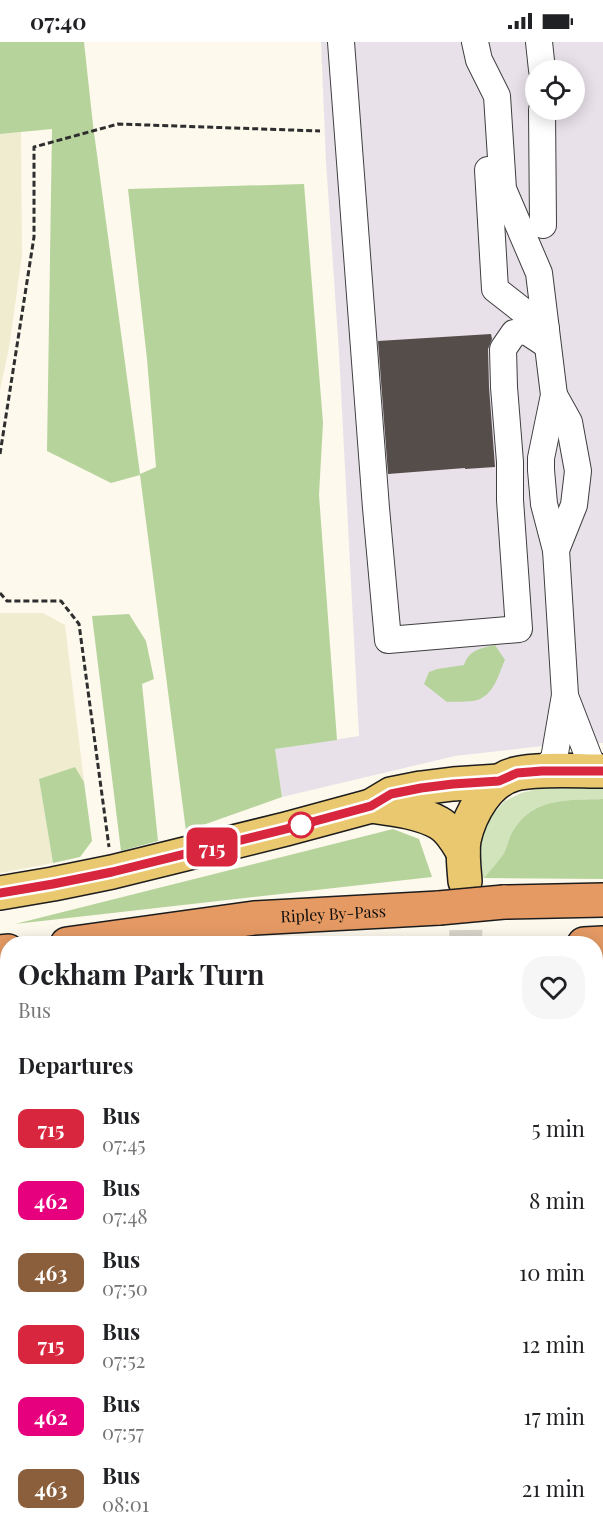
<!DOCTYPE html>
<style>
:root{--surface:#fff;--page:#f6f6f6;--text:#202124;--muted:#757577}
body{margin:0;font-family:"Playfair Display",serif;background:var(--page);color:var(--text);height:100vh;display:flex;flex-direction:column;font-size:22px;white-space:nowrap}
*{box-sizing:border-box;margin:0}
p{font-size:20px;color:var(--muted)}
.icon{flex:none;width:33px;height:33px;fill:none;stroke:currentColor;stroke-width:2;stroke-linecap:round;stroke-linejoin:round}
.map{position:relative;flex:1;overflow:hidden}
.sheet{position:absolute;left:0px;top:894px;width:603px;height:600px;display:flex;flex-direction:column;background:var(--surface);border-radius:24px 24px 0 0;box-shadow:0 3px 15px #0003}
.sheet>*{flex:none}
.badge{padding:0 12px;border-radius:9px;font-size:21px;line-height:39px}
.tools{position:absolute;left:525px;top:18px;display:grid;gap:12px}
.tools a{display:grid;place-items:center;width:60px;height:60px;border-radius:50%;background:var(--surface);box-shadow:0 3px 15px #0003;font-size:30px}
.map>.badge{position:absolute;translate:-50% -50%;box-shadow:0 0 0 3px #fff}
h2{padding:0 18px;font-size:22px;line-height:54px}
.round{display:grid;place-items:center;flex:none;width:63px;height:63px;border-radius:24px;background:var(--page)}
.summary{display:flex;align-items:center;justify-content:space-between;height:102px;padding:0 18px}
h1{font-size:28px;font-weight:700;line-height:45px}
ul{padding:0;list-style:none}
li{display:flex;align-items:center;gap:18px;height:72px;padding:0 18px}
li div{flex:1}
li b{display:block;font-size:22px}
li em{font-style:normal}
li .badge{min-width:66px;font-weight:700;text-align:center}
.status{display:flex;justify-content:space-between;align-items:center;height:42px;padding:0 30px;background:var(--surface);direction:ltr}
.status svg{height:16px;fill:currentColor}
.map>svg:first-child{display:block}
</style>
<div class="status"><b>07:40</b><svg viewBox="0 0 49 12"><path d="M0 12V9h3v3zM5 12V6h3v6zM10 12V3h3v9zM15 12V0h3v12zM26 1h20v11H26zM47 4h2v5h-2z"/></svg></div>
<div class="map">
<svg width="603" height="1494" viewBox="0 0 603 1494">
<rect width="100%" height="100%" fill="#fdf9ed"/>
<path fill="#e9e1ea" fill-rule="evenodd" d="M321,0h282v701l-60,3 -88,10 -173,41 -7,-48 84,-13 -20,-383 -13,-191zM536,28h38v40h-38z"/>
<g fill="#f0ecd0">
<polygon points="21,90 22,213 9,306 0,348 0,92"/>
<polygon points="0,571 43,571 65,583 84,740 75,725 39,737 53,821 0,831"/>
<polygon points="7,1037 8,1486 251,1487 247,1494 0,1494 0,1038"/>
<polygon points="596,1189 603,1195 603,1494 295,1494 299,1486 596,1486"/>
</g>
<path fill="#d1e4bb" d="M595,742l8,1v14c-33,1 -69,-2 -89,30 -5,7 -6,15 -9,22 -5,9 -14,18 -21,27h-10l6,-42 7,-16 18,-19 16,-8 20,-5z"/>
<g fill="#b6d39c">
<polygon points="0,0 84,0 93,83 140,432 156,425 147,317 128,147 304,142 323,381 319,453 337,698 275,707 282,755 186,789 140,433 111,441 47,409 52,87 0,92"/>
<polygon points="129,572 146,599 154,637 142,642 158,799 121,809 92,574"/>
<path d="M495,603l10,15c-6,13 -10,32 -25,39 -9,4 -23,2 -33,3l-23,-18 5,-12 8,-3 27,-4c5,-15 17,-17 31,-20z"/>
<polygon points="75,725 84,740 92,799 80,815 53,821 39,737"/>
<path d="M603,757v80l-119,-1c7,-9 16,-18 21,-27 3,-7 4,-15 9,-22 20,-32 56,-29 89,-30z"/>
<polygon points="393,787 419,797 432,835 15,882"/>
<polygon points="596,923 603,923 603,1037 596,1035"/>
<polygon points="7,980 7,1037 0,1038 0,981"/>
</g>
<polygon fill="#544d4a" points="491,292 492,297 488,307 489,345 495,425 465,427 465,426 388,432 378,299"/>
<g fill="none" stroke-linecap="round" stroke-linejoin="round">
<polyline stroke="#d9d5cb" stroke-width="33" stroke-dasharray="33 16" stroke-linecap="butt" points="465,839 466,902"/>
<g stroke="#3f3f3f" stroke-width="28">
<g id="minor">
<polyline points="341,0 376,466 388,598 519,587 510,458 510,420 504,345 503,307 514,291 526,289 547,303"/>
<polyline points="475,0 479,18 497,54 503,147 539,231 554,353 541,416 541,428 544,462 556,508 565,653 554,717 542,729"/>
<polyline points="539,0 542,28"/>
<polyline points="542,68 543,183"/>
<polyline points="488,128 495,247 546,287"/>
<polyline points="554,353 569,380 578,429 574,463 556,508"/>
<polyline points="565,654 589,716 596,729"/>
</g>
</g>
<g stroke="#1d1d1d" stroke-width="36">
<g id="major">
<path d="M371,764c22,3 49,6 68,17 11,6 18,19 24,29"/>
<path d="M465,839c-1,-13 -3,-28 -1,-41 6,-27 24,-59 51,-66 23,-6 63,-3 88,-3"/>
<polyline points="0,851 53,842 112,830 286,787 371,764 391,752 421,746 453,742 499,739"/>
<polyline points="596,1077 603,1078"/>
<polyline points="273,1494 278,1486"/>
</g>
</g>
<g stroke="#1d1d1d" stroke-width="36">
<g id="highway">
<polyline points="504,860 603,858"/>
<path id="s1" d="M67,902l187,-26 185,-10"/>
<polyline points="584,902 603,901"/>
<polyline points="0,910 8,909"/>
<polyline points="0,955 8,954"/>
</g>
</g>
<g stroke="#2e2e2e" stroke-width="3" stroke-dasharray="6 3" stroke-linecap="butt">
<polyline points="0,412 34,195 34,105 118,82 320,89"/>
<polyline points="0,551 7,559 61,559 79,582 109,805"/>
</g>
<use href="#minor" stroke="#fff" stroke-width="26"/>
<use href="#major" stroke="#eac870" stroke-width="33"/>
<use href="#highway" stroke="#e59a64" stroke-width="33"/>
<g stroke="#1d1d1d" stroke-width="36" stroke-linecap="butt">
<polyline id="highway-bridge" points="439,866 504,860"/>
</g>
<use href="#highway-bridge" stroke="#e59a64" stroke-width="33"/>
</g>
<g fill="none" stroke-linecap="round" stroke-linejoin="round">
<g stroke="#fff" stroke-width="14">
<polyline id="line" points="0,851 53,842 112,830 286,787 371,764 391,752 421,746 453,742 499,739 517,731 542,729 603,729"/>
</g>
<use href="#line" stroke="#d7263d" stroke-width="9"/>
</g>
<circle fill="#fff" stroke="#d7263d" stroke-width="3" cx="301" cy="783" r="12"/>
<g text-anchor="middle" stroke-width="6" stroke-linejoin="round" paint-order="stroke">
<g font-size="16" fill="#0c0c0c" stroke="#fff">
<text dy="6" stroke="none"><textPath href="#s1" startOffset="268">Ripley By-Pass</textPath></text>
</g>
</g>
</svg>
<div class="tools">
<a><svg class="icon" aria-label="locate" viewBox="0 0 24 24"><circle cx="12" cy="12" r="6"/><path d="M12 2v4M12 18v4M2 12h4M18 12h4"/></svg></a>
</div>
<b class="badge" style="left:212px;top:805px;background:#d7263d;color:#fff">715</b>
<section class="sheet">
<div class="summary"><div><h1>Ockham Park Turn</h1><p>Bus</p></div><a class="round"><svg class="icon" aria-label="heart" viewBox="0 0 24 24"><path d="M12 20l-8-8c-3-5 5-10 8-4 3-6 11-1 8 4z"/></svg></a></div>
<h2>Departures</h2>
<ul>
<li><span class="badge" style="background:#d7263d;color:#fff">715</span><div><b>Bus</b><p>07:45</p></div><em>5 min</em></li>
<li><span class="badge" style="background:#e6007e;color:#fff">462</span><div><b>Bus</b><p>07:48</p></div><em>8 min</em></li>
<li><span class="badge" style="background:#8b5e3c;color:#fff">463</span><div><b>Bus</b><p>07:50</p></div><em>10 min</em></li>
<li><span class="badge" style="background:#d7263d;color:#fff">715</span><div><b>Bus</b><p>07:52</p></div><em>12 min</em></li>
<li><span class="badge" style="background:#e6007e;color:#fff">462</span><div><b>Bus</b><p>07:57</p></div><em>17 min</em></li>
<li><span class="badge" style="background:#8b5e3c;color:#fff">463</span><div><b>Bus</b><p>08:01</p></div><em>21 min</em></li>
</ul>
</section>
</div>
